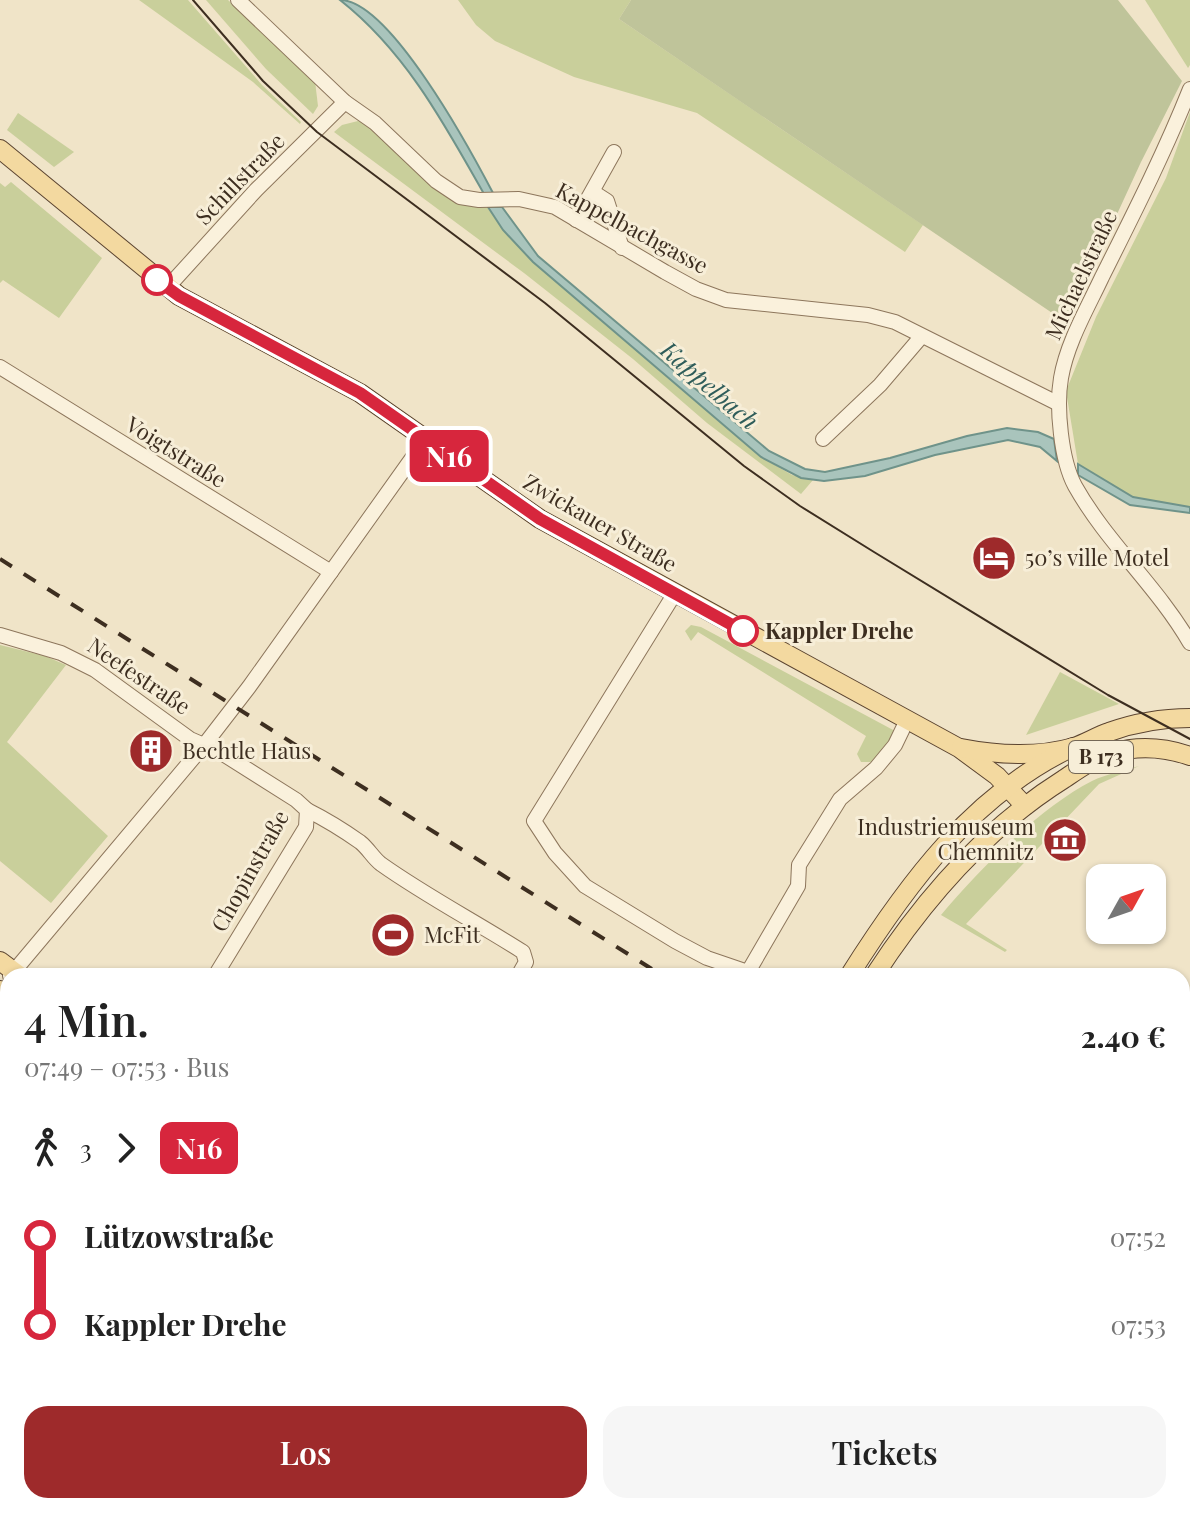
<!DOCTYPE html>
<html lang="de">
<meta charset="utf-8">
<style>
:root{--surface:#fff;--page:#f6f6f6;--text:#222;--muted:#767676;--accent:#9e2a2b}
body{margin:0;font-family:"Playfair Display",serif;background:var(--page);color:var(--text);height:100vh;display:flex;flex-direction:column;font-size:30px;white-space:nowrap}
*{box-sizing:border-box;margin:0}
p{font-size:26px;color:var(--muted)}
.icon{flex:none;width:44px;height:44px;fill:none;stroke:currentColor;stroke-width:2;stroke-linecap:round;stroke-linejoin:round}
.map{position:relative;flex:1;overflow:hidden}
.side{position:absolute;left:0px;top:968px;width:1190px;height:546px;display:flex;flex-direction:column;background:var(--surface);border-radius:24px 24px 0 0;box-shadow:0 2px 6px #0004}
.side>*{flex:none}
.badge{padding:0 16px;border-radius:12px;font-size:28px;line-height:52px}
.needle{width:52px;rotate:50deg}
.controls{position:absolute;left:1086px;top:864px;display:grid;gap:16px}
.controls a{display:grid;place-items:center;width:80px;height:80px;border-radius:16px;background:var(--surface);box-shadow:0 2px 6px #0004;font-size:40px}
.map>.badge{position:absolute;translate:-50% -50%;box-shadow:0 0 0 4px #fff}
.legs{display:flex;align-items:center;gap:12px;height:88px;padding:0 24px;font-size:26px}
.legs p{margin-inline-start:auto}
.head{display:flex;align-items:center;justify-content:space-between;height:136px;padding:0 24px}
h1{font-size:44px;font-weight:600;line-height:60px}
.button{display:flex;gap:16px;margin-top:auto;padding:16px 24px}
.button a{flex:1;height:92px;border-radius:24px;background:var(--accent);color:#fff;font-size:32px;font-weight:600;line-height:92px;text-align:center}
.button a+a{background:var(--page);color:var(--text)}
ul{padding:0 24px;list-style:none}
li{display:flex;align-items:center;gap:28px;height:88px;font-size:30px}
li i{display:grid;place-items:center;width:12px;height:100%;margin:0 10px;background:currentColor}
li i::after{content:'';width:20px;height:20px;margin:-10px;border:6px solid;border-radius:50%;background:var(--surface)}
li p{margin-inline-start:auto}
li:first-child i{background:linear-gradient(#0000 50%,currentColor 0)}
li:last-child i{background:linear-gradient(currentColor 50%,#0000 0)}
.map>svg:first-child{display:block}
</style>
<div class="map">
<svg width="1190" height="1513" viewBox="0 0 1190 1513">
<rect width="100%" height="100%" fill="#f0e4c8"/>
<g fill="#c9cf9b">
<polygon points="139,0 188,0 262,85 301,122 300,124 253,82"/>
<polygon points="206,0 228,0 315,81 318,106 313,114 266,69"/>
<polygon points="458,0 631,0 619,19 923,225 905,252 697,113 574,77 495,41 476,25"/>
<polygon points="1145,0 1190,0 1190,65 1188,68"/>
<polygon points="1190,112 1190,507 1133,497 1078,464 1066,391 1096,317 1166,178"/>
<polygon points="18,113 74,152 54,167 7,130"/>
<polygon points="358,121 367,124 470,205 488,207 503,230 533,262 761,457 792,475 813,480 801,494 707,423 633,359 524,273 334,132 342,125"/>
<polygon points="11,182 102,258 59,318 3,280 0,283 0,183 5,187"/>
<polygon points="691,625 701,627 895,731 892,738 872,762 861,762 857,754 866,736 698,632 691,641 685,631"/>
<polygon points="0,645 45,656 66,665 7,742 108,836 51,903 0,861"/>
<polygon points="1060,672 1119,704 1026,735"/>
<path d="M1139,766l-40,18 -133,140 41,26 -2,2 -64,-37c38,-45 98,-107 151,-134 14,-7 32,-10 47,-15z"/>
<polygon points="1182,1070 1190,1073 1190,1224 1182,1221"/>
<polygon points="964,1506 1039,1506 1037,1513 983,1513"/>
</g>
<polygon fill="#bfc49a" points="631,0 1118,0 1182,81 1141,162 1067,323 619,19"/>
<g fill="#a9c4bc" stroke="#6f938a" stroke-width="2">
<path d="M340,0c50,0 131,151 153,193l-9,1c-40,-71 -79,-143 -144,-194z"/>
<polygon points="488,207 502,207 538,256 769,451 805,469 825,472 890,458 967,436 1007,428 1038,432 1054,439 1057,461 1040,447 1008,440 935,455 865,476 824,481 801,478 761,457 533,262 503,230"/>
<polygon points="1078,464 1133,497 1190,507 1190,513 1130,505 1078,475"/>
</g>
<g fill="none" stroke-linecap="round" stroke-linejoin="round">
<g stroke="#8d765c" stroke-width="16">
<g id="minor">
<polyline points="238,0 345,102 375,123 436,181 460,197 479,200 519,199 555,207 665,272 696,289 726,300 868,315 895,322 1059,404"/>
<path d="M1190,89c-26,65 -57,126 -88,188 -15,32 -35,66 -41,101 -5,29 0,82 14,108 32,57 82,100 115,157"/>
<polyline points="593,192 607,201 622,248"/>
<polyline points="576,220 614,152"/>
<polyline points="167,288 256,190 345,102"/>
<polyline points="0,367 331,572"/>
<polyline points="823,439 880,385 921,337"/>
<polyline points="675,593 534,821 555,853 585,886 675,941 707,958 748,972 798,886 799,865 840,799 876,768 895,745 907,720"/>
<polyline points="0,635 61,653 95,670 190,739 220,752 296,800 307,810 306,827 215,976"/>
<path d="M307,810c18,9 36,20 53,32 8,6 13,16 21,22 45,32 95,58 142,88l3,10 -8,14"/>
<polyline points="10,976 205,744 249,687 425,440"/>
<polyline points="0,1333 8,1322"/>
<polyline points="1182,1427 1190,1430"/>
<polyline points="335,1506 345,1513"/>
<polyline points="704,1506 721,1513"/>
<polyline points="220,1513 225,1506"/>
<polyline points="498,1513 503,1506"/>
</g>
</g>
<g stroke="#5b4430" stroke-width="20">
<g id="major">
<polyline points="0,149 179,296 360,393 540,519 959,748 997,776 1025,806"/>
<path d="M961,748c36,7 78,9 113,-1 12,-4 23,-11 35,-15 25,-9 54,-14 81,-14"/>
<polyline points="0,961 20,976"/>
<path d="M849,976c58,-92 124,-182 224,-229"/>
<path d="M874,976c50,-77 112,-148 190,-197 15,-10 30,-21 48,-26 27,-8 52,-6 78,3"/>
<polyline points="0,990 8,995"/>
</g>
</g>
<use href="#minor" stroke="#faf1dc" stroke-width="14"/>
<use href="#major" stroke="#f3d9a0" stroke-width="18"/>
<polyline stroke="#3d2e20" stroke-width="2" points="193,0 263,81 317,132 545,303 744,466 800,506 874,552 1108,695 1190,739"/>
<g stroke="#3d2e20" stroke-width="4" stroke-dasharray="14 14" stroke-linecap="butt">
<polyline points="0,559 663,976"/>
<polyline points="1182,1244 1190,1247"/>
</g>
</g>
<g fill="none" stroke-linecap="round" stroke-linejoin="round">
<g stroke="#fff" stroke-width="18">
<polyline id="line-1" points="157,280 179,296 360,393 540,519 743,631"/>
</g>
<use href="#line-1" stroke="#d7263d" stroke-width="12"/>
</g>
<defs>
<g id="hotel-disc" transform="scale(2.3)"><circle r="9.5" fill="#9e2a2b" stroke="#f7eed8"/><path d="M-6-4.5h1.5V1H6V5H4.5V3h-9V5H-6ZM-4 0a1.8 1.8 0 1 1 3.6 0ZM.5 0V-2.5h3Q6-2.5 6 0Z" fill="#fff"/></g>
<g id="building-disc" transform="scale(2.3)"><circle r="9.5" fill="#9e2a2b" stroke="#f7eed8"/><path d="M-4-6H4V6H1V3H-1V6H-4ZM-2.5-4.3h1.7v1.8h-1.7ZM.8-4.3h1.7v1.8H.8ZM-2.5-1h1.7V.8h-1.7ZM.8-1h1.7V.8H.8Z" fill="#fff"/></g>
<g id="museum-disc" transform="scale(2.3)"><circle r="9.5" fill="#9e2a2b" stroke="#f7eed8"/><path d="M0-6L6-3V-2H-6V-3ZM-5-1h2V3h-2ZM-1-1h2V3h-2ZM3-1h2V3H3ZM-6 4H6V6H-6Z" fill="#fff"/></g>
<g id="stadium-disc" transform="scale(2.3)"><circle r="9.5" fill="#9e2a2b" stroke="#f7eed8"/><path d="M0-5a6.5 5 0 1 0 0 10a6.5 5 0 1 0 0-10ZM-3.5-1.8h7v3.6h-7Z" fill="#fff"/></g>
</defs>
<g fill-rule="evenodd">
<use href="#hotel-disc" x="994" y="558"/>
<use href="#building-disc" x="151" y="751"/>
<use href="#museum-disc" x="1065" y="840"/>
<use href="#stadium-disc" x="393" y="935"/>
</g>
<g fill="#fff" stroke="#d7263d" stroke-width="4">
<circle cx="157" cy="280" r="14"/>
<circle cx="743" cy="631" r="14"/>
</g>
<g text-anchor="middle" stroke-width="6" stroke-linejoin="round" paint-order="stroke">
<rect fill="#f7eed8" stroke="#756857" stroke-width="2" x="1069" y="741" width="64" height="32" rx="6"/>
<g font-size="20" font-weight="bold" fill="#3d2e20">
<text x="1101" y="764">B 173</text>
</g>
<g font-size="22" fill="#3d2e20" stroke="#f7eed8">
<text transform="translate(240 179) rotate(-46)" y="8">Schillstraße</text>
<text transform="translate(632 228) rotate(28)" y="8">Kappelbachgasse</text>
<text transform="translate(1081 275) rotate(-65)" y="8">Michaelstraße</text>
<text transform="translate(176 452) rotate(32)" y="8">Voigtstraße</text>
<text transform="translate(600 523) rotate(30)" y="8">Zwickauer Straße</text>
<text transform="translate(139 676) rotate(34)" y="8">Neefestraße</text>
<text transform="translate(250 871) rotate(-61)" y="8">Chopinstraße</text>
</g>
<g font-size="22" fill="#3d2e20" stroke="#f7eed8" text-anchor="start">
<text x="1025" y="566">50’s ville Motel</text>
<text x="182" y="759">Bechtle Haus</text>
<text x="1034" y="835" text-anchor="end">Industriemuseum<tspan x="1034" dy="25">Chemnitz</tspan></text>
<text x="424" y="943">McFit</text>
</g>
<g font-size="22" font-weight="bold" fill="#3d2e20" stroke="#f7eed8" text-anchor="start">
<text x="765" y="639">Kappler Drehe</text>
</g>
<g font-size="24" font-style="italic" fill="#2f5d5a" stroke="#f7eed8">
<text transform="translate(709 386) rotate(41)" y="8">Kappelbach</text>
</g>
</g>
</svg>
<div class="controls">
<a><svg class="needle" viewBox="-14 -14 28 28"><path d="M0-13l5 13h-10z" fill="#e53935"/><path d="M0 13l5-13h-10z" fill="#767676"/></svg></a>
</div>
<b class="badge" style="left:449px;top:456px;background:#d7263d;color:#fff">N16</b>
<section class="side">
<div class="head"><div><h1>4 Min.</h1><p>07:49 – 07:53 · Bus</p></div><b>2.40 €</b></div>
<div class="legs"><svg class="icon" aria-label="walk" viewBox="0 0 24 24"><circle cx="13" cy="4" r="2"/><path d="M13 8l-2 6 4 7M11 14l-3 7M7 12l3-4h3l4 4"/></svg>3<svg class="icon" aria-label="forward" viewBox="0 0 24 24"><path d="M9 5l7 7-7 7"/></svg><b class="badge" style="background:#d7263d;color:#fff">N16</b></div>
<ul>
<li><i style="color:#d7263d"></i><b>Lützowstraße</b><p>07:52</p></li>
<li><i style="color:#d7263d"></i><b>Kappler Drehe</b><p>07:53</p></li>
</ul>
<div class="button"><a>Los</a><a>Tickets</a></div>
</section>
</div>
